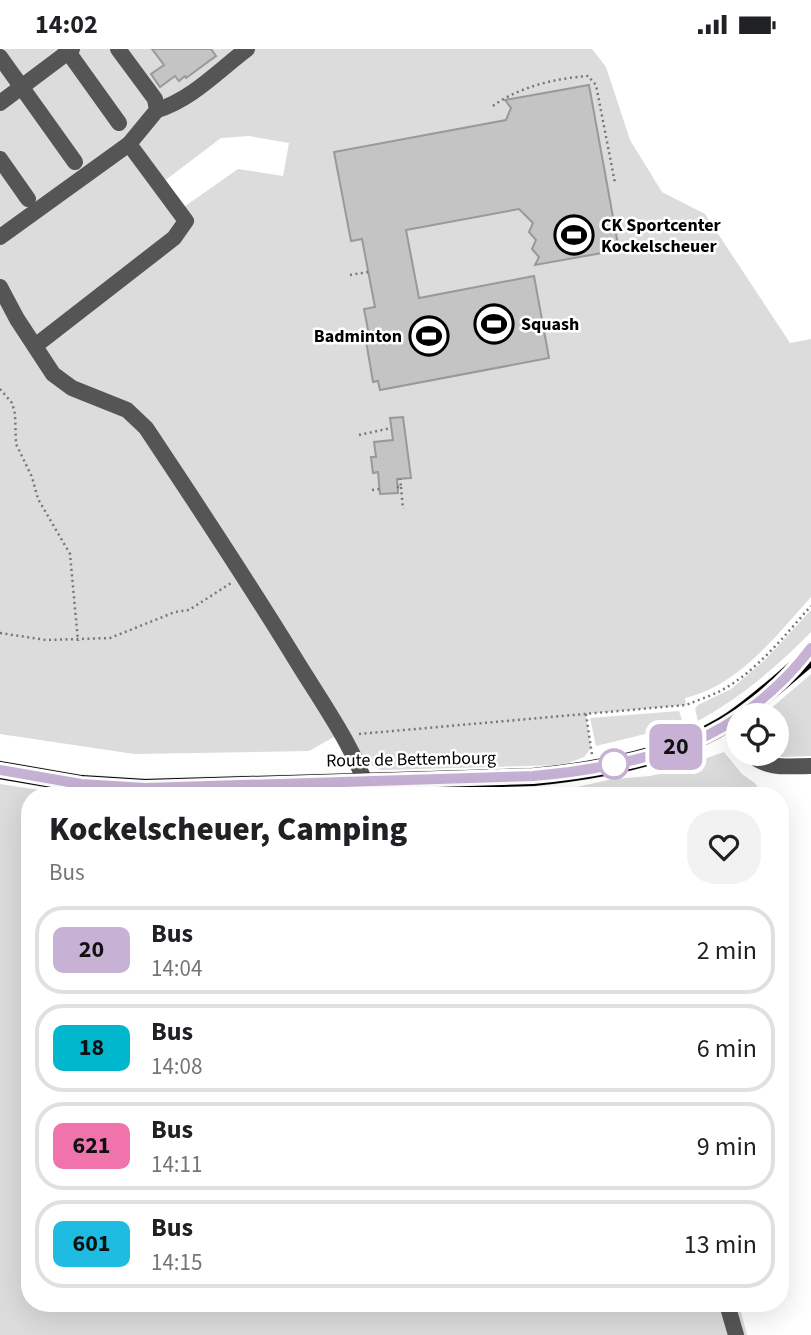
<!DOCTYPE html>
<style>
:root{--surface:#fff;--page:#f2f2f2;--text:#202124;--muted:#757577;--line:#e0e0e0}
body{margin:0;font-family:"Source Sans 3",sans-serif;background:var(--page);color:var(--text);height:100vh;display:flex;flex-direction:column;font-size:26px;white-space:nowrap}
*{box-sizing:border-box;margin:0}
p{font-size:23px;color:var(--muted)}
.icon{flex:none;width:38px;height:38px;fill:none;stroke:currentColor;stroke-width:2;stroke-linecap:round;stroke-linejoin:round}
.map{position:relative;flex:1;overflow:hidden}
.drawer{position:absolute;left:21px;top:738px;width:768px;height:525px;display:flex;flex-direction:column;background:var(--surface);border-radius:28px;box-shadow:0 7px 28px #0002}
.drawer>*{flex:none}
.badge{padding:0 14px;border-radius:10px;font-size:24px;line-height:46px}
.controls{position:absolute;left:726px;top:654px;display:grid;gap:14px}
.controls a{display:grid;place-items:center;width:63px;height:63px;border-radius:50%;background:var(--surface);box-shadow:0 7px 28px #0002;font-size:35px}
.map>.badge{position:absolute;translate:-50% -50%;box-shadow:0 0 0 4px #fff}
.round{display:grid;place-items:center;flex:none;width:74px;height:74px;border-radius:28px;background:var(--page)}
.summary{display:flex;align-items:center;justify-content:space-between;height:119px;padding:0 28px}
h1{font-size:33px;font-weight:800;line-height:52px}
ul{padding:0;list-style:none}
li{display:flex;align-items:center;gap:21px;height:88px;margin:0 14px 10px;padding:0 14px;border:4px solid var(--line);border-radius:28px}
li div{flex:1}
li b{display:block;font-size:26px}
li em{font-style:normal}
li .badge{min-width:77px;font-weight:700;text-align:center}
.status{display:flex;justify-content:space-between;align-items:center;height:49px;padding:0 35px;background:var(--surface);direction:ltr}
.status svg{height:19px;fill:currentColor}
.map>svg:first-child{display:block}
</style>
<div class="status"><b>14:02</b><svg viewBox="0 0 49 12"><path d="M0 12V9h3v3zM5 12V6h3v6zM10 12V3h3v9zM15 12V0h3v12zM26 1h20v11H26zM47 4h2v5h-2z"/></svg></div>
<div class="map">
<svg width="811" height="1286" viewBox="0 0 811 1286">
<rect width="100%" height="100%" fill="#fff"/>
<g fill="#dcdcdc" fill-rule="evenodd">
<path d="M0,0h592l14,18 24,73 32,52 43,22 85,129 21,-4v258c-35,39 -73,89 -126,101l1,7 -100,9 5,34 -7,9 -21,8 -182,5 -16,-8 -31,-25 -25,14 -175,3 -134,-20zM249,87l40,7 -6,33 -45,-7 -60,42 -19,-26 62,-47z"/>
<path d="M811,561v22c-34,35 -70,65 -113,89l-3,-12 3,-4 33,-16 35,-30z"/>
<polygon points="811,625 811,707 780,708 771,705 777,705 777,667 762,667"/>
<polygon points="679,662 682,671 674,678 596,697 590,669"/>
<polygon points="724,703 742,725 756,735 761,747 271,747 568,740 613,730 650,727 681,720 682,722 699,716 698,712"/>
<polygon points="0,735 79,747 30,747 30,1255 739,1255 747,1286 0,1286"/>
</g>
<g fill="#c4c4c4" stroke="#999" stroke-width="2">
<polygon points="152,0 211,0 216,7 186,29 185,27 179,32 175,27 160,38 151,25 164,16"/>
<polygon points="589,36 619,201 535,216 539,208 532,200 536,191 529,183 533,174 519,160 406,181 419,249 534,227 549,309 380,341 378,332 373,333 366,292 370,291 364,260 375,258 362,190 351,192 334,103 506,71 511,59 505,51"/>
<polygon points="403,368 411,429 397,430 398,444 380,445 378,423 373,424 371,408 376,408 374,393 393,391 390,369"/>
</g>
<g fill="none" stroke-linecap="round" stroke-linejoin="round">
<g stroke="#dbdbdb" stroke-width="19">
<path id="major" d="M0,721l81,14 64,4 388,-11c63,-6 145,-21 199,-57 28,-19 53,-43 79,-64"/>
</g>
<g stroke="#777" stroke-width="2.5" stroke-dasharray="2 3.5" stroke-linecap="butt">
<path d="M493,57c25,-19 64,-28 95,-30l8,9 19,98"/>
<polyline points="350,226 368,223"/>
<polyline points="0,340 12,354 15,365 16,395 32,428 38,450 70,505 78,592"/>
<polyline points="359,386 391,379"/>
<polyline points="397,438 401,438 400,430"/>
<polyline points="401,438 403,460"/>
<polyline points="372,441 379,440"/>
<polyline points="0,584 46,591 110,589 175,563 189,561 231,534"/>
<polyline points="586,665 592,706"/>
<path d="M359,685l327,-29c12,-5 25,-9 36,-15 35,-19 63,-55 89,-84"/>
</g>
<g stroke="#555" stroke-width="16">
<polyline points="66,0 119,74"/>
<polyline points="118,0 155,50 157,61 129,95"/>
<polyline points="0,8 75,113"/>
<polyline points="0,54 72,0"/>
<path d="M157,61c34,-10 62,-40 90,-61"/>
<polyline points="0,110 28,150"/>
<polyline points="0,188 129,95 186,172 174,189 35,297"/>
<path d="M0,238l17,32 36,55 19,14 55,22 19,18c52,78 104,157 153,237 26,42 56,84 71,131"/>
<polyline points="730,672 738,687"/>
<path d="M750,705c18,16 38,12 61,12"/>
<polyline points="727,1255 736,1286"/>
</g>
<use href="#major" stroke="#000" stroke-width="18"/>
</g>
<g fill="none" stroke-linecap="round" stroke-linejoin="round">
<g stroke="#fff" stroke-width="16">
<path id="line" d="M0,721l81,14 64,4 388,-12c50,-4 109,-15 157,-33 46,-18 92,-56 121,-95"/>
</g>
<use href="#line" stroke="#c7b2d5" stroke-width="10"/>
</g>
<defs>
<g id="stadium-ring" transform="scale(2.0125)"><circle r="9.5" fill="#fff" stroke="#000" stroke-width="1.5"/><path d="M0-5a6.5 5 0 1 0 0 10a6.5 5 0 1 0 0-10ZM-3.5-1.8h7v3.6h-7Z" fill="#000"/></g>
</defs>
<g fill-rule="evenodd">
<use href="#stadium-ring" x="574" y="186"/>
<use href="#stadium-ring" x="494" y="275"/>
<use href="#stadium-ring" x="429" y="287"/>
</g>
<circle fill="#fff" stroke="#c7b2d5" stroke-width="3.5" cx="614" cy="715" r="14"/>
<g text-anchor="middle" stroke-width="5" stroke-linejoin="round" paint-order="stroke">
<g font-size="18" font-weight="bold" fill="#000" stroke="#fff" text-anchor="start">
<text x="601" y="182">CK Sportcenter<tspan x="601" dy="21">Kockelscheuer</tspan></text>
<text x="521" y="281">Squash</text>
<text x="402" y="293" text-anchor="end">Badminton</text>
</g>
<g font-size="18" fill="#000" stroke="#fff">
<text transform="translate(411 710) rotate(-1)" y="6">Route de Bettembourg</text>
</g>
</g>
</svg>
<div class="controls">
<a><svg class="icon" aria-label="locate" viewBox="0 0 24 24"><circle cx="12" cy="12" r="6"/><path d="M12 2v4M12 18v4M2 12h4M18 12h4"/></svg></a>
</div>
<b class="badge" style="left:676px;top:698px;background:#c7b2d5;color:#111">20</b>
<section class="drawer">
<div class="summary"><div><h1>Kockelscheuer, Camping</h1><p>Bus</p></div><a class="round"><svg class="icon" aria-label="heart" viewBox="0 0 24 24"><path d="M12 20l-8-8c-3-5 5-10 8-4 3-6 11-1 8 4z"/></svg></a></div>
<ul>
<li><span class="badge" style="background:#c7b2d5;color:#111">20</span><div><b>Bus</b><p>14:04</p></div><em>2 min</em></li>
<li><span class="badge" style="background:#00b7ce;color:#111">18</span><div><b>Bus</b><p>14:08</p></div><em>6 min</em></li>
<li><span class="badge" style="background:#f173ac;color:#111">621</span><div><b>Bus</b><p>14:11</p></div><em>9 min</em></li>
<li><span class="badge" style="background:#1fbce1;color:#111">601</span><div><b>Bus</b><p>14:15</p></div><em>13 min</em></li>
</ul>
</section>
</div>
